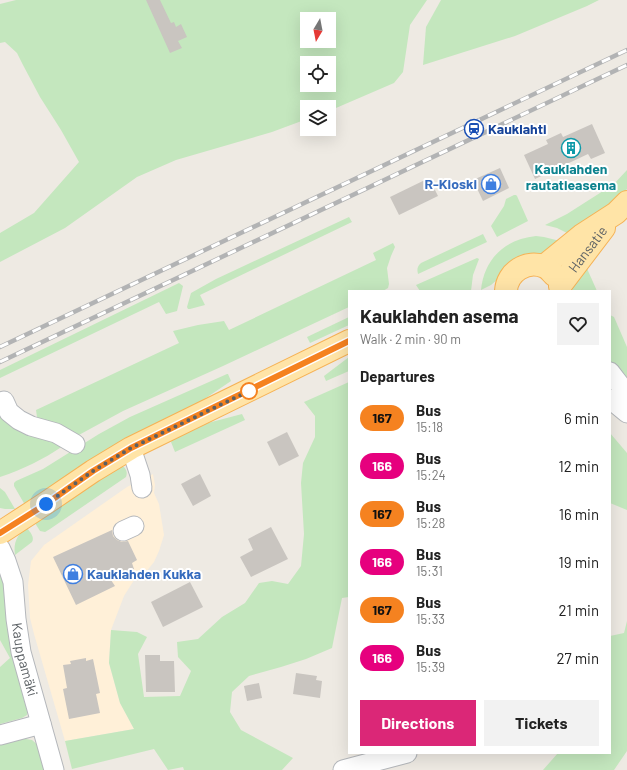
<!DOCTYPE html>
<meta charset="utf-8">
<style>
:root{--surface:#fff;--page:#f2f2f2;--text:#222;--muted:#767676;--accent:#db2777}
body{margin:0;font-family:Barlow,sans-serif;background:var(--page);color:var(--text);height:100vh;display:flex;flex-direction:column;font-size:15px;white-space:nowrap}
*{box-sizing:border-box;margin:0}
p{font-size:13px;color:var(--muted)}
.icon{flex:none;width:22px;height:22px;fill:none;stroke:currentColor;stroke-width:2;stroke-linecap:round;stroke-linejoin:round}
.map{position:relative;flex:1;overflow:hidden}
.details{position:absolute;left:348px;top:290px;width:263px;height:464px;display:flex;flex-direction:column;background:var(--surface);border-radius:0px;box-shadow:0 4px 16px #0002}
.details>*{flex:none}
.badge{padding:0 8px;border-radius:13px;font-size:14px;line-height:26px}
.needle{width:26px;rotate:190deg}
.buttons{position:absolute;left:300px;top:12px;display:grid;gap:8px}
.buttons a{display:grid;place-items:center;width:36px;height:36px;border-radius:0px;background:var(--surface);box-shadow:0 4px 16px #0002;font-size:20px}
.you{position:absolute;width:20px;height:20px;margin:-10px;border:3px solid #fff;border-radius:50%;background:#1a73e8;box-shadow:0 0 0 6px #1a73e833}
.map>.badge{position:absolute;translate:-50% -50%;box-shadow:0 0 0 2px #fff}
h2{padding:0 12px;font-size:15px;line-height:36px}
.round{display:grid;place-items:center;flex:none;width:42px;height:42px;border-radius:0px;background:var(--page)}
.head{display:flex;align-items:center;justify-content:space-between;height:68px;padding:0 12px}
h1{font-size:19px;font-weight:700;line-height:30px}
.cta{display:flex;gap:8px;margin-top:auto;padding:8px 12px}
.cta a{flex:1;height:46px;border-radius:0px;background:var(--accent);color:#fff;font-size:16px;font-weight:700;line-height:46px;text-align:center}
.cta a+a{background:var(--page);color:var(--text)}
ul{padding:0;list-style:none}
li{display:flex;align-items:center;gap:12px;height:48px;padding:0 12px}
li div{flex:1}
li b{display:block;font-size:15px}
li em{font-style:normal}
li .badge{min-width:44px;font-weight:700;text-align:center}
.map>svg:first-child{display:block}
</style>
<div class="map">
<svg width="627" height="770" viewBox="0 0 627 770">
<rect width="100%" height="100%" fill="#eeeae3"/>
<polygon fill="#fff0d8" points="153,474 155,485 154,493 159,504 164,535 159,551 154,562 146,572 136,577 124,596 111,630 109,663 120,703 134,729 65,741 34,634 30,618 28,585 31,561 44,545 127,487"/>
<g fill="#c4e7be" fill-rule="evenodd">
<path d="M16,0h411l-17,25 -7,47 -9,11 -65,28v-4h-22v12l-35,13 -96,28 -39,17 -72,51 -65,34v-29l34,-20 45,-51 -18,-32 -21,-33 -17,-32 -6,-12 -12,-11 -5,1v-39zM307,19h22v22h-22zM307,63h22v22h-22z"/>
<polygon points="441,0 599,0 587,6 515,36 423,65 426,27"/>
<polygon points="627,170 627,189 617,200 571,235 557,228 545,225 567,214 614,184"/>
<polygon points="514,195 516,195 517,196 528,221 497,237 491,226 504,206 506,199"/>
<polygon points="349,217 352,222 200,295 205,305 190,309 188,309 187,307 191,293 216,279"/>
<path d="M483,234l4,8 -69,32c-1,-5 -1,-7 3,-11z"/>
<path d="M536,236l8,1 20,5 -66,37 -7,6 -10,5c3,-31 24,-51 55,-54z"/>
<polygon points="393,243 395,247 391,256 387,268 389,284 388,288 383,291 349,291 349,307 223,366 123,411 77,436 34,418 37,417 36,410 179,343 173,331 198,325 224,321 229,330 376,260 373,253"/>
<polygon points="477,258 479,259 473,275 471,291 420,291 416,285"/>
<polygon points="585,264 597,291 572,291 573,286"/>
<polygon points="179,283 183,286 177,311 166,314 159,302 0,378 0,370"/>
<polygon points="610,315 614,317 627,347 627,383 610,361"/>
<polygon points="349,317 349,325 310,343 307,337"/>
<polygon points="349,357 349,371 326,381 324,376"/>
<polygon points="227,374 228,374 231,381 200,402 25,505 14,486 14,483 16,481 43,469 99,434 130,417"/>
<polygon points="349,382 349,597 342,598 332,648 306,659 281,667 249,676 232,692 230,712 241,730 293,758 282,770 184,770 183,767 168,770 154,749 72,769 65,741 134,729 120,703 109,663 111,630 137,632 147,637 138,654 144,697 180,696 191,671 178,657 177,642 198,639 222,617 245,603 259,583 272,581 288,584 301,566 304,534 301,483 303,463 315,437 315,416 304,402"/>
<polygon points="242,414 245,420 175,452 171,442 173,438 204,424"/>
<path d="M0,417l21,12 17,6 25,11c-21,14 -39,23 -63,31z"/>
<polygon points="610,433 627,453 627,510 610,503"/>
<path d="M120,465c6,2 8,7 6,12l-76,52 -5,3 -5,-1 -5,-8 9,-5z"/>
<polygon points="0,488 5,492 15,509 5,509 0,508"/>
<path d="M27,528c3,4 8,9 5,14l-17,13c-2,-12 2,-21 12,-27z"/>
<polygon points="0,576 4,583 28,709 27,715 22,718 0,724 0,667 10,658 0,640"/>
<polygon points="627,621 627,751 614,770 543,770 558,753 610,753 610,636 624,633"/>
<polygon points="20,738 32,740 39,746 46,770 0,770 0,743"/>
</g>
<g fill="#c9c5c0">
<polygon points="146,0 160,0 171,23 174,22 176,27 181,24 187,37 178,41 182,48 170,53"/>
<polygon points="592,124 605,153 591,159 588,154 535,179 524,155 548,144 546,140 561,133 563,137"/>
<polygon points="500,168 509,188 483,201 473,180"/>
<polygon points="429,178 438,196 399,215 390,197"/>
<polygon points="287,432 299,456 279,466 267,442"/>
<polygon points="200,474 211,496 193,506 181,484"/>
<polygon points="271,527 288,559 251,577 240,557 253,550 248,539"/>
<polygon points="112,530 113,536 117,540 122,542 128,541 137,560 132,563 134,569 111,580 115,586 76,605 53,557"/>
<polygon points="190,582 203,607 163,627 151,602"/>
<polygon points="145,655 160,655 160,661 174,661 175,692 146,692"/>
<polygon points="86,658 86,661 93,659 100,693 96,694 100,713 69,719 63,689 67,688 63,665 71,664 70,661"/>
<polygon points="296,673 317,676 316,680 322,681 320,698 293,694"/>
<polygon points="259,683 262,698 247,701 244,686"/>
</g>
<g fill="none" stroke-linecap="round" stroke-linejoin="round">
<g stroke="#b4b7bb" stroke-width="21">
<g id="minor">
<polyline points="610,372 620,385 627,400"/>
<polyline points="610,399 627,413"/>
<polyline points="4,401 9,412 19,420 31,426 56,433 75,444"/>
<polyline points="131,448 140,475 142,488"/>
<polyline points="123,531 134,526"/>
<path id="s1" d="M0,548l6,13 7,21 3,37 5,33 33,118"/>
<polyline points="0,735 41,724"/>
<polyline points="343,770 407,753"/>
</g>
</g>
<g stroke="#f6b255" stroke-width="24">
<g id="major">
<polyline points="544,266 582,235 616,213 627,202"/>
<path id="s2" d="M560,286l44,-58"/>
<path d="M506,291c1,-19 21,-32 39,-24 4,2 6,5 9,8"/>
<polyline points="0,533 46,503 93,471 131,448 349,341"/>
</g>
</g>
<use href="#minor" stroke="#fff" stroke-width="19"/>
<use href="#major" stroke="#ffe4a7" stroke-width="22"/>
<g stroke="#b2b3b4" stroke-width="4.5">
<g id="rail">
<polyline points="0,347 627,50"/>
<polyline points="0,362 627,65"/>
</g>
</g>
<use href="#rail" stroke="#fff" stroke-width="3" stroke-dasharray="9" stroke-linecap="butt"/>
</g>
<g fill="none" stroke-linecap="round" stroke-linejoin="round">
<g stroke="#fff" stroke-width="9">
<polyline id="line" points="0,533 46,504 93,471 131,448 349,341"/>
</g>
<use href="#line" stroke="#f58220" stroke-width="6"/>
<polyline stroke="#5b6064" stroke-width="4" stroke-dasharray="0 7.2" points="46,504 93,471 131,448 249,391"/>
</g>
<defs>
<g id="station-ring" transform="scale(1)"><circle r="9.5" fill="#fff" stroke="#1a4fb4" stroke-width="1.5"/><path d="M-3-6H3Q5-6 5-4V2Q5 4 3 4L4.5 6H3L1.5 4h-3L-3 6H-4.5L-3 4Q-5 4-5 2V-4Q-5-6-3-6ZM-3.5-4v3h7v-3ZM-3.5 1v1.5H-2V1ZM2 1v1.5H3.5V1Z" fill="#1a4fb4"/></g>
<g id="building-ring" transform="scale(1)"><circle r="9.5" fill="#fff" stroke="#0f9aa8" stroke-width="1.5"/><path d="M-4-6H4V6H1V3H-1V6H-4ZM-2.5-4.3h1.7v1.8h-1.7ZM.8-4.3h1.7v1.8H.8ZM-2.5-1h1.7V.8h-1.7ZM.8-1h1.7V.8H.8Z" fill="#0f9aa8"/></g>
<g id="shop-ring" transform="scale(1)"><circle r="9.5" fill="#fff" stroke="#3f7fe0" stroke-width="1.5"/><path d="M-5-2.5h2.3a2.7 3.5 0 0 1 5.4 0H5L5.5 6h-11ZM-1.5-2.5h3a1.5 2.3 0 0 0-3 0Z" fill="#3f7fe0"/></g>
</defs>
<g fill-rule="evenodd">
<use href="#station-ring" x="474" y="129"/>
<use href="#building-ring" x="571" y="148"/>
<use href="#shop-ring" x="491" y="184"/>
<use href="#shop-ring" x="73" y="574"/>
</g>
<circle fill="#fff" stroke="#f58220" stroke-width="2" cx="249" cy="391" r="8"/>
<g text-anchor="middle" stroke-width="4" stroke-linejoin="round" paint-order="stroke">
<g font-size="14" font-weight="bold" fill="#164399" stroke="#fff" text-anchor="start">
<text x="488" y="134">Kauklahti</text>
</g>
<g font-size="14" font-weight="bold" fill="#0d838f" stroke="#fff">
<text x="571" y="174">Kauklahden<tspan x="571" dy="16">rautatieasema</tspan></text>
</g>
<g font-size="14" font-weight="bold" fill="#366cbe" stroke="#fff" text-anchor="end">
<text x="477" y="189">R-Kioski</text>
<text x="87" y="579" text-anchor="start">Kauklahden Kukka</text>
</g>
<g font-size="14" fill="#5b6064" stroke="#fff">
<text dy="5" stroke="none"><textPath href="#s2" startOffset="46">Hansatie</textPath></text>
<text dy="5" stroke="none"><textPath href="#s1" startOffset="115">Kauppamäki</textPath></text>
</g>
</g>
</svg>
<div class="buttons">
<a><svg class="needle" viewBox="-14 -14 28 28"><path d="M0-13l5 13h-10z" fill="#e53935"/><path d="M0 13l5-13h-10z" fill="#767676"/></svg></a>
<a><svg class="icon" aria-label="locate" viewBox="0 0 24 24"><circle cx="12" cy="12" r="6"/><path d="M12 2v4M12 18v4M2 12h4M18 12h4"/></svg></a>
<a><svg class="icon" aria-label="layers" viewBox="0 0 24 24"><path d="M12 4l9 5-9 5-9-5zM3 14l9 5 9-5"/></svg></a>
</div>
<div class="you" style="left:46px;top:504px"></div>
<section class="details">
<div class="head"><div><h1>Kauklahden asema</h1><p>Walk · 2 min · 90 m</p></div><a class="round"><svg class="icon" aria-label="heart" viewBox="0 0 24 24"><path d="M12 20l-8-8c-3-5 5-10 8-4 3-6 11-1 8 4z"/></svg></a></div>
<h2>Departures</h2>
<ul>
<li><span class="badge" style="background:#f58220;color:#111">167</span><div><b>Bus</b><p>15:18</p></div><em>6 min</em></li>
<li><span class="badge" style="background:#e6007e;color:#fff">166</span><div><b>Bus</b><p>15:24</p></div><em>12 min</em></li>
<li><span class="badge" style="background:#f58220;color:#111">167</span><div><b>Bus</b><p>15:28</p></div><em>16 min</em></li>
<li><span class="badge" style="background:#e6007e;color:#fff">166</span><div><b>Bus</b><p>15:31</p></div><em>19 min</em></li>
<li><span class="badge" style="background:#f58220;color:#111">167</span><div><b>Bus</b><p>15:33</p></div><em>21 min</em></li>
<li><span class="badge" style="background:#e6007e;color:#fff">166</span><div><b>Bus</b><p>15:39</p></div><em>27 min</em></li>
</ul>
<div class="cta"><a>Directions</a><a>Tickets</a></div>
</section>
</div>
